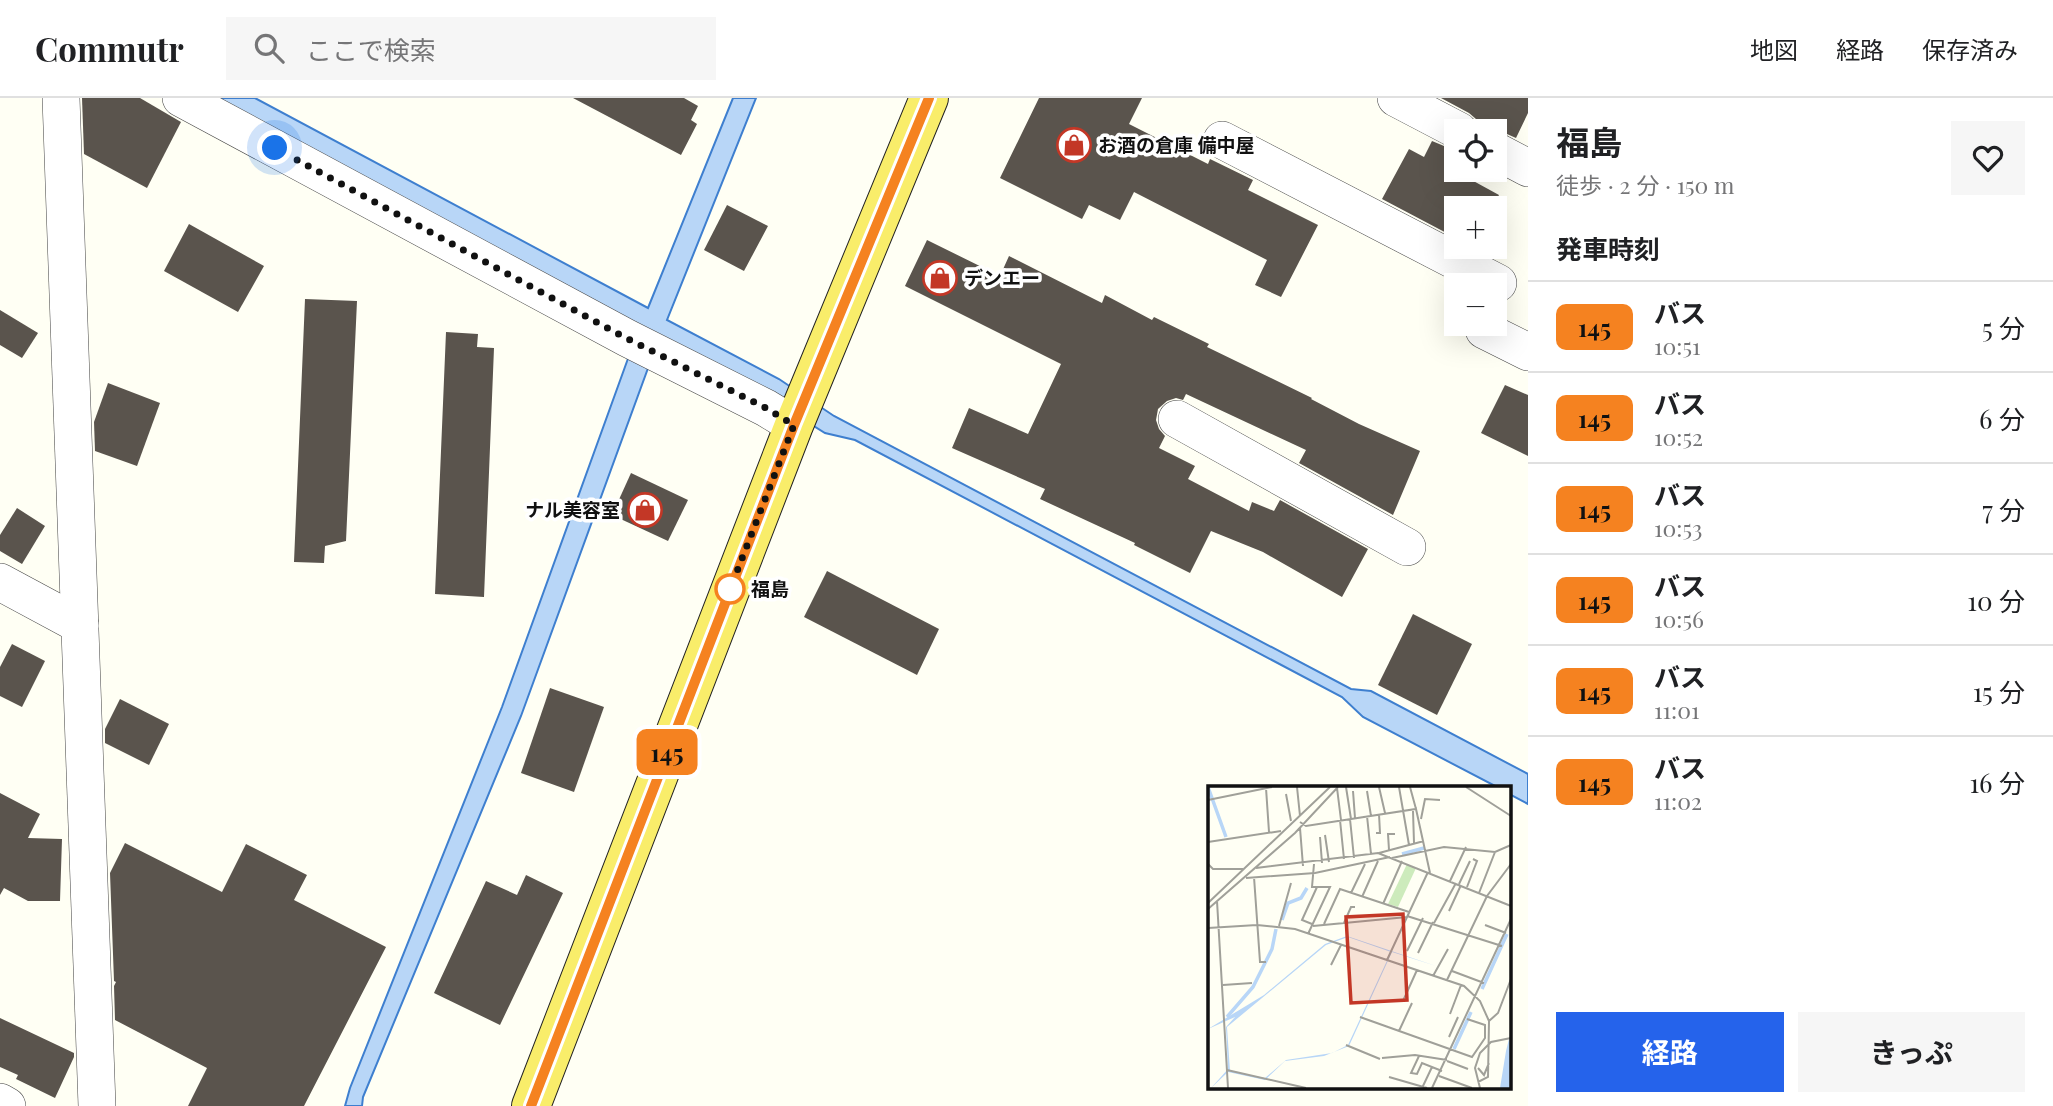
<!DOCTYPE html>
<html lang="ja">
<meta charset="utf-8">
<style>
:root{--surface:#fff;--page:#f6f6f6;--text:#202124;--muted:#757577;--line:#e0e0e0;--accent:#2563eb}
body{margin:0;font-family:"Playfair Display","Noto Sans JP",serif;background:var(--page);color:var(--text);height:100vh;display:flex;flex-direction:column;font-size:26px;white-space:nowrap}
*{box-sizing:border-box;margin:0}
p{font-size:23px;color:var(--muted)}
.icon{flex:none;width:38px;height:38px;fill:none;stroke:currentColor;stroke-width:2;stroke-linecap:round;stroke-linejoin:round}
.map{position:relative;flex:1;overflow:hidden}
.side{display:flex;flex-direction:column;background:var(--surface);width:525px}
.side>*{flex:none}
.badge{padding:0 14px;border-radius:10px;font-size:24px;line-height:46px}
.fabs{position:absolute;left:1444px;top:21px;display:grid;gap:14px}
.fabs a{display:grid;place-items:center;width:63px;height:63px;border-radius:0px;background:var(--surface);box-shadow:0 7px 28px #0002;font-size:35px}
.you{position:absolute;width:35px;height:35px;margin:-18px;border:5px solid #fff;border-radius:50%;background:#1a73e8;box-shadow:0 0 0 10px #1a73e833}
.map>.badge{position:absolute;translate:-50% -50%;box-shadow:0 0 0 4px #fff}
h2{padding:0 28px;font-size:26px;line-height:63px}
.round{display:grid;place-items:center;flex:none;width:74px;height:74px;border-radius:0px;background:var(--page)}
.headline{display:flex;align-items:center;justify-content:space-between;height:119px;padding:0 28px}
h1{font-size:33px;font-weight:700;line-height:52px}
.button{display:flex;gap:14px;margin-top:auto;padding:14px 28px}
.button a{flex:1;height:80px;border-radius:0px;background:var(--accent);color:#fff;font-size:28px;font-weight:700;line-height:80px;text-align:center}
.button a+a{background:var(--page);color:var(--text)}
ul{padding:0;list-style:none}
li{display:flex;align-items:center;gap:21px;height:91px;padding:0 28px;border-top:2px solid var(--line)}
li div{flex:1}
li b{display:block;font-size:26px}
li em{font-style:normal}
li .badge{min-width:77px;font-weight:700;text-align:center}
header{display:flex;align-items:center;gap:42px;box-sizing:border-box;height:98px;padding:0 35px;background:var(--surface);border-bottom:2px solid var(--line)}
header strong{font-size:33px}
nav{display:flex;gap:38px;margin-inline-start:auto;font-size:24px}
.search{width:490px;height:63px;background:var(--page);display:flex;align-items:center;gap:18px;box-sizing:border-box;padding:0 24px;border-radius:0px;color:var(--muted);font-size:26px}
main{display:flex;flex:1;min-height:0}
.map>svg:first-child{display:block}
</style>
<header>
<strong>Commutr</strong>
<div class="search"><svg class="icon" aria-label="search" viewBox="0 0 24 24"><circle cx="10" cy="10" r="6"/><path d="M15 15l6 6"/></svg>ここで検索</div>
<nav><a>地図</a><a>経路</a><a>保存済み</a></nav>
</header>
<main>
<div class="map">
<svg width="1528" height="1008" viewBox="0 0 1528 1008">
<rect width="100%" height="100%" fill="#fffff4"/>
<polygon fill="#b8d6f7" stroke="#3e7fcf" stroke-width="2" points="209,0 255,0 648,210 733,0 756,0 667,222 779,281 834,318 1351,591 1371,593 1528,676 1528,706 1509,696 1509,690 1497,689 1363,619 1342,599 855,342 825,335 769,300 651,262 521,618 363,999 362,1008 345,1008 350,990 502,609 630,255"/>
<g fill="#5a544d">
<polygon points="82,0 140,0 181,24 147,90 84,56"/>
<polygon points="573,0 684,0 698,8 691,22 697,26 681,57"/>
<polygon points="1039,0 1142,0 1129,26 1208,66 1210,61 1253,82 1248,92 1318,127 1281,199 1255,187 1267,162 1134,94 1120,122 1089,107 1082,121 1000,80"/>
<polygon points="1441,0 1528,0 1528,15 1516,40 1482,25 1479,30 1476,21 1469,15"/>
<polygon points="1432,43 1456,53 1457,74 1499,97 1492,110 1456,110 1456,140 1382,101 1409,51 1424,59"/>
<polygon points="727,107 768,128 744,173 704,152"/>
<polygon points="189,126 264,168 238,214 164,173"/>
<polygon points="927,142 1000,178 1009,158 1102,205 1105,197 1152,222 1154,219 1209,246 1207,249 1312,300 1311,301 1359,326 1420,353 1393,417 1299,365 1306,352 1186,296 1183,302 1176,300 1167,303 1158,311 1156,322 1159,331 1165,338 1159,350 1195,368 1188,381 1249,413 1252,404 1274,413 1280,402 1368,451 1342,499 1263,454 1211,433 1190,475 1134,447 1135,445 1040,401 1045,391 952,350 969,310 1028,336 1061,266 905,188"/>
<polygon points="305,201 357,203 346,443 325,448 324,465 294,464"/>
<polygon points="0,212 38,235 22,260 0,247"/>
<polygon points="446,234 478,236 477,249 494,250 484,499 435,496"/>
<polygon points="108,285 160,305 137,368 95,353 94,324"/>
<polygon points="1505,287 1528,297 1528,358 1481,335"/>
<polygon points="631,375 688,402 668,443 612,417"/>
<polygon points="17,410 45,428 22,466 0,453 0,437"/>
<polygon points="827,473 939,531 917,577 804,519"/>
<polygon points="1413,516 1472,546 1437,617 1378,587"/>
<polygon points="12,546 45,563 22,609 0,598 0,569"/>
<polygon points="550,590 604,609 574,694 521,675"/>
<polygon points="120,601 169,626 149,667 105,645 105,631"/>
<polygon points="0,695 40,716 28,740 62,741 60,803 28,803 4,790 0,797"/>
<polygon points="125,745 222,794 246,746 307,777 294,802 386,849 304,1008 188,1008 207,970 115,922 114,888 116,884 114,883 110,775"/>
<polygon points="526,777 563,795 500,927 434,895 486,783 517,797"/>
<polygon points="0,920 74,955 74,959 55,1000 16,981 18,977 0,969"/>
</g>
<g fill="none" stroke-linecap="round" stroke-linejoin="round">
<g stroke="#444" stroke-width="38">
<g id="street">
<polyline points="61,0 97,1008"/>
<polyline points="181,0 627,240 766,310 794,327"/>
<polyline points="1396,0 1459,33"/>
<polyline points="1222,42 1498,185"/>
<polyline points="1494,52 1528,70"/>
<polyline points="1484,232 1528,254"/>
<polyline points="1177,321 1407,449"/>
<polyline points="0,484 80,527"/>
<polyline points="0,1004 7,1008"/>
</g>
</g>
<g stroke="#222" stroke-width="40">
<polyline id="primary" points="531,1008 794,327 929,0"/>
</g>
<use href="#street" stroke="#fff" stroke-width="37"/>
<use href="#primary" stroke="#f9ed6a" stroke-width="38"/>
</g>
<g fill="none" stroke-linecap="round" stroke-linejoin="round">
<g stroke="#fff" stroke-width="16">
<polyline id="line" points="531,1008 794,327 929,0"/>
</g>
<use href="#line" stroke="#f58220" stroke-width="10"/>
<polyline stroke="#111" stroke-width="7" stroke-dasharray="0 12.6" points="275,50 626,240 766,310 794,327 725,504 730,491"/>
</g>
<defs>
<g id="shop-ring" transform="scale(1.75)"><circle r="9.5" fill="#fff" stroke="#c33726" stroke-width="1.5"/><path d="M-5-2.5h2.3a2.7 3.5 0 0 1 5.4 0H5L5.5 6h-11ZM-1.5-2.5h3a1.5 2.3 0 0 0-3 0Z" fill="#c33726"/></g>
</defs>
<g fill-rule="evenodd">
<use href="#shop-ring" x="1074" y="47"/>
<use href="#shop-ring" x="940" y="180"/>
<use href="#shop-ring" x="645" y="412"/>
</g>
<circle fill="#fff" stroke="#f58220" stroke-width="3.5" cx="730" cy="491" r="14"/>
<g text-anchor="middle" stroke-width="7" stroke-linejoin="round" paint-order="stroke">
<g font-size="19" font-weight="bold" fill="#111" stroke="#fff" text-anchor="start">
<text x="1098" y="54">お酒の倉庫 備中屋</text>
<text x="964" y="187">デンエー</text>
<text x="620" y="419" text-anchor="end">ナル美容室</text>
</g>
<g font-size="19" font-weight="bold" fill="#111" stroke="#fff" text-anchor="start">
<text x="751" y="498">福島</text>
</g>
</g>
<g transform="translate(1208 688)">
<rect width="303" height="303" fill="#fffff4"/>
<path d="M199,78l9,4 -18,39 -10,-3z" fill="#cdebbc"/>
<path d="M139,150l89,30 -44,-14 -43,94 -25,10 -39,5 -20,19 -37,-8 -17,16 17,-19 -2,-42 9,-10 -27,12 56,-34 61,-51zM140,151l43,15 -43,93 -16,8 -46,7 -21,18 -35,-7 -3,-44 99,-82zM303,245v57h-11l6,-37z" fill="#b8d6f7" fill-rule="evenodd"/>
<path fill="none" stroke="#b8d6f7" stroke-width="3.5" d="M0,1l18,50M194,68l22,-6M74,134l6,-17 13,-5 6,-10M274,203l25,-55M19,231l26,-30 19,-38 4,-20M246,263l17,-37"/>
<path fill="none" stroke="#a0a099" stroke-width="2" d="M89,1l3,29M138,1l5,32M171,1l6,26M191,1l10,58M202,1l6,22M258,1l45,29M58,2l3,44M129,2l4,32M145,5l2,27M159,5l4,25M78,8l5,27M0,14l64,-13M205,25l1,32M159,30l4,38M142,33l4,39M213,33l4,-20 15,1M132,34l4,39M92,36l6,4 110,-17 14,64M92,42l3,38M168,47h4l-1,-19M117,49l4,27M112,51l2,26M0,56l73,-11M181,64l-1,-16h7M171,67l45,-12M184,72l52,-11 51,5 16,-7M0,78l5,5h30M48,82l122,-15 133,53M46,91l6,85h6M38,92l69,-5 75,-16M242,95l16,-34M251,98l11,-23M259,101l10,-26 -4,-2M143,107l14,-29M271,107l16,-41M154,111l16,-36M9,115l11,187M0,117l122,-116M175,118l19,-43M0,123l87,-76 43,-46M241,125l12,-26M199,130l95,30M136,137l7,-16h4M226,137l22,-40M104,138l-10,-4 15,-33M116,138l16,-35 69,23M277,139l21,8M71,140l12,-43M105,140l94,-9M0,142l49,-3 38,4 169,57 16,15 9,20 -1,56 -10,5M100,148l22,-47h-18l2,-23M199,165l16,-33M210,167l15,-31M179,174l41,-88M123,179l10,-20M244,185l32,12M225,190l15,-27M239,194l40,-84 24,-32M15,199l29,-2M195,215l14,-31M242,228l11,-29M152,231l112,40 13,-19v-13l-18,-6M281,235l9,-8 13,-34M191,245l13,-28M241,251l9,-20M138,259l34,14M211,270l-8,17 6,1 5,-11 20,8M174,272l33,-3 32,5M239,275l21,8M270,282l6,7 5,-12M19,284l79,18M231,290l33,12M181,291l38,11M215,300l9,-19M224,302l79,-169M272,302l-5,-20 5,-15 11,-11 20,-4"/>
<path fill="#c33726" fill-opacity="0.15" stroke="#c33726" stroke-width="3.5" d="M195,128l4,86 -56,3 -5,-86z"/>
<rect width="303" height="303" fill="none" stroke="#111" stroke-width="3.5"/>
</g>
</svg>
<div class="fabs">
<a><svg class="icon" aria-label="locate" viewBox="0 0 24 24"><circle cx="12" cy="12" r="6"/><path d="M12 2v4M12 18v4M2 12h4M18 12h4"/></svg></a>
<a>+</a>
<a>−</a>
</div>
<div class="you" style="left:275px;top:50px"></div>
<b class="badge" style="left:667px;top:654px;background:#f58220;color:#111">145</b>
</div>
<section class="side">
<div class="headline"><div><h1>福島</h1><p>徒歩 · 2 分 · 150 m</p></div><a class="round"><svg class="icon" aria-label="heart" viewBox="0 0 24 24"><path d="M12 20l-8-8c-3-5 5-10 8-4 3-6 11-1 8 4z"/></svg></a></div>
<h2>発車時刻</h2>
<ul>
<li><span class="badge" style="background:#f58220;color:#111">145</span><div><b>バス</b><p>10:51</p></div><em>5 分</em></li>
<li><span class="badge" style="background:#f58220;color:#111">145</span><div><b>バス</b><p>10:52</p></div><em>6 分</em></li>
<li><span class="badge" style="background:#f58220;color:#111">145</span><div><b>バス</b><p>10:53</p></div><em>7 分</em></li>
<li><span class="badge" style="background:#f58220;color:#111">145</span><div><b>バス</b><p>10:56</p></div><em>10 分</em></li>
<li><span class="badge" style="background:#f58220;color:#111">145</span><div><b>バス</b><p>11:01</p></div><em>15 分</em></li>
<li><span class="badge" style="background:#f58220;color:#111">145</span><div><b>バス</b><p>11:02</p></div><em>16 分</em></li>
</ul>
<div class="button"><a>経路</a><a>きっぷ</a></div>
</section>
</main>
